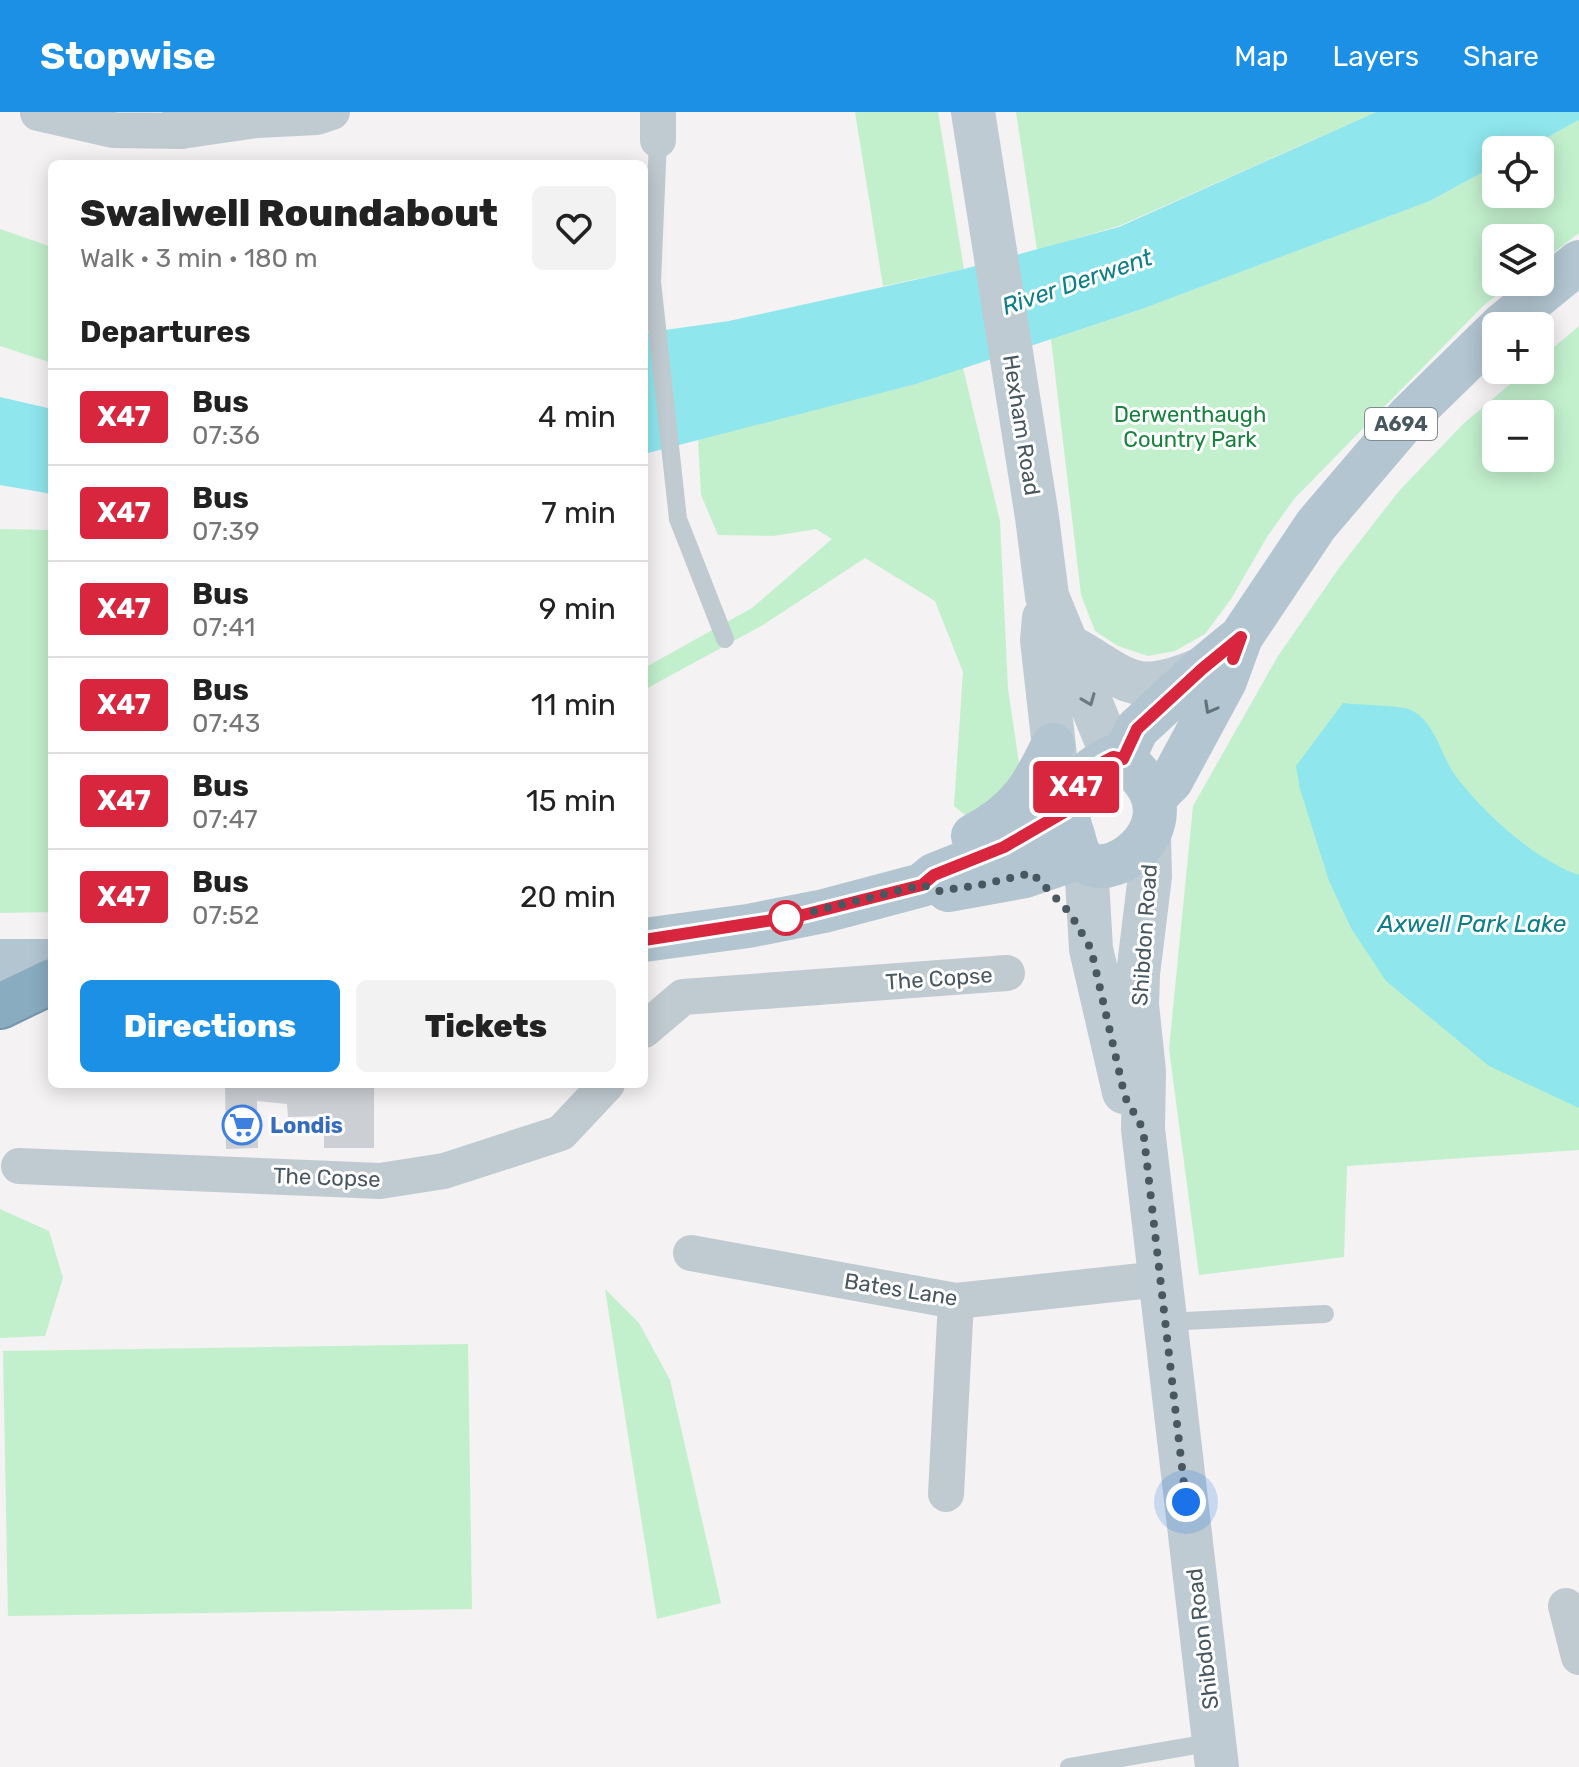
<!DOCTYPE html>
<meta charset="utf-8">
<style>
:root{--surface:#fff;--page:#f2f2f2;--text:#222;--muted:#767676;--line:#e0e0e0;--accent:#1b90e5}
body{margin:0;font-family:Rubik,sans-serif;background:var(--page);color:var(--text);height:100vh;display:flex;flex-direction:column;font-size:30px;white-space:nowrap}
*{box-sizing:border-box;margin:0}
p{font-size:26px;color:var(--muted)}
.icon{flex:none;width:44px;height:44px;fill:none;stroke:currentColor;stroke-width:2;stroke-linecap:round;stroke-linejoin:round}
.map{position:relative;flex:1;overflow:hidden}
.side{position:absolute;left:48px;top:48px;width:600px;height:928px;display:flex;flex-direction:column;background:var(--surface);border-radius:12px;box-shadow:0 4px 20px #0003}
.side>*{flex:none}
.badge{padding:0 16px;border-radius:6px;font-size:28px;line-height:52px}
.fabs{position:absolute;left:1482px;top:24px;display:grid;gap:16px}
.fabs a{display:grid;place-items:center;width:72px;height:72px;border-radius:12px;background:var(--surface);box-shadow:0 4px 20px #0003;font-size:40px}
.you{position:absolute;width:40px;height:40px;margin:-20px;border:6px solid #fff;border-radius:50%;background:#1a73e8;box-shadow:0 0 0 12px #1a73e833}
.map>.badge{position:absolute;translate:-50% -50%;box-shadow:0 0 0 4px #fff}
h2{padding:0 32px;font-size:30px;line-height:72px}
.round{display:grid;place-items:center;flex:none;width:84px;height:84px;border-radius:12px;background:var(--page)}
.head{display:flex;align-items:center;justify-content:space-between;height:136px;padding:0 32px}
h1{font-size:38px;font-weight:800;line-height:60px}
.cta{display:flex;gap:16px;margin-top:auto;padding:16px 32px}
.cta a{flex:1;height:92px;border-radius:12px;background:var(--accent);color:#fff;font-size:32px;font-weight:800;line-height:92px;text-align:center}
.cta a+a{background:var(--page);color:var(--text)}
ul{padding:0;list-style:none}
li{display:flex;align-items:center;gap:24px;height:96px;padding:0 32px;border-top:2px solid var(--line)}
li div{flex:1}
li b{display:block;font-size:30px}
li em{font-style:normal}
li .badge{min-width:88px;font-weight:700;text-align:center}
header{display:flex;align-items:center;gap:48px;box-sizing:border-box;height:112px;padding:0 40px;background:var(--accent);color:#fff}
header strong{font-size:38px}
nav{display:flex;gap:44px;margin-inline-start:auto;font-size:28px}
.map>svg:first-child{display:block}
</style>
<header>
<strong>Stopwise</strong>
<nav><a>Map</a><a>Layers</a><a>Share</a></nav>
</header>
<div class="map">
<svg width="1579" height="1655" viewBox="0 0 1579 1655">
<rect width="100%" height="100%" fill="#f4f2f2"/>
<g fill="#c2f0cd" fill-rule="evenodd">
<polygon points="855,0 938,0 964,157 883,174"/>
<polygon points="1016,0 1376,0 1119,114 1037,138"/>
<polygon points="1579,8 1579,121 1540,151 1540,126 1496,126 1496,170 1514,170 1484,193 1294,387 1267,425 1231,487 1205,522 1175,539 1148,544 1118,534 1095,519 1081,483 1051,227 1142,197 1430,89 1496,53 1496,82 1540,82 1540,38 1524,38"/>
<polygon points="0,117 52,135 52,251 0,234"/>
<path d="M1579,214v824l-232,16 -3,91 -145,18 -30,-226 24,-243 85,-150 61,-88 60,-77 64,-67 64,-54h13v-11zM1496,302h44v44h-44z"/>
<polygon points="963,256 1000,409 1008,577 1019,651 1015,668 970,707 954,694 963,560 935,489 865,446 763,513 644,578 644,556 752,496 832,427 816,417 773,424 718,423 701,383 698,327 916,272"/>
<polygon points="0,417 52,418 52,800 0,801"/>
<polygon points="0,1097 49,1119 63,1166 45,1224 0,1226"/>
<polygon points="605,1177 639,1211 670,1268 721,1491 657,1507"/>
<polygon points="468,1232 472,1497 8,1504 3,1239"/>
</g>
<g fill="#8fe6ed">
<polygon points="1376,0 1579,0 1579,8 1524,38 1496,38 1496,53 1430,89 1142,197 916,272 644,342 644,221 729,209 964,157 1119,115"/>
<polygon points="0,285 52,297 52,382 0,373"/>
<path d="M1343,591c14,2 57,2 68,7 24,11 30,46 44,65 29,39 79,84 124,100v233l-90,-42 -103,-85 -35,-53 -22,-47 -29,-92 -4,-23z"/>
</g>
<polygon fill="#ccd0d4" points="225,972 374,972 374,1036 324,1036 324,1004 288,1005 287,992 257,989 258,1036 226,1037"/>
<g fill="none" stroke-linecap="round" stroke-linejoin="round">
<g stroke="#7597ac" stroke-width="48">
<polyline id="highway" points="0,894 52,869"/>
</g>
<g stroke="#c0cbd1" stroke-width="18">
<polyline points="658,28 652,170 678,407 725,527"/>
<polyline points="1165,1210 1325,1202"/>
<polyline points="1069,1655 1214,1630"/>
</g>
<g stroke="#c0cbd1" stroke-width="36">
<polyline points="658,0 658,28"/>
<polyline points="38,1 113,18 181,19 180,0"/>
<polyline points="181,19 257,8 317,5 332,0"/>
<polyline points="644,918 683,885 1007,861"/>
<polyline points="19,1054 380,1069 444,1059 561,1021 607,972"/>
<polyline points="691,1141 956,1189 1160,1167"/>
<polyline points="946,1382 956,1189"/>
<polyline points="1566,1494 1579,1545"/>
</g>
<g stroke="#becbd3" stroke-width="44">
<polyline points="973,0 1037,405 1047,484 1113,645"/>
<polyline points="1044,506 1042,528 1057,662 1062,671"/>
<path d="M1065,532c62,33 64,56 137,25"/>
<polyline points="1149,725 1150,764 1138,862 1137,893 1144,959 1143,1017 1217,1655"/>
<polyline points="1086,750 1091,837 1124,980"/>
</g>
<g stroke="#b2c5d0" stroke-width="44">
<polyline points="1501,214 1579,150"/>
<path d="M1113,645c14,3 20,10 29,21 44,53 -37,110 -60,80 -5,-6 -7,-15 -9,-23 -15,-37 6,-62 40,-78z"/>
<polyline points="1123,647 1137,617 1202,557 1236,529"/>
<polyline points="1154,686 1171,669 1225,569 1241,525 1316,413 1408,305 1496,219"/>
<path d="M973,724c45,-24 59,-47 80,-91"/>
<polyline points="948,778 1025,764 1081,745"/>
<polyline points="644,828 748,814 824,799 922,773 934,763 1004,735 1066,699"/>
<polyline points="0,849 52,849"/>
</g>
<use href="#highway" stroke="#8aacc0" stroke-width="44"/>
</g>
<defs><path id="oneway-chevron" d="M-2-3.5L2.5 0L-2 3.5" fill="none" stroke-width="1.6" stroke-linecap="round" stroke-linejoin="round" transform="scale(2)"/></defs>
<use stroke="#6c7a82" href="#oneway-chevron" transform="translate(1089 588) rotate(68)"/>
<use stroke="#63737c" href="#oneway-chevron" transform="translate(1210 596) rotate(119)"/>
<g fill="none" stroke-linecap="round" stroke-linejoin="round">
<g stroke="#fff" stroke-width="18">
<path id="line" d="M644,828l155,-24 123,-31 12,-10 70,-28 62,-36c6,-26 23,-43 47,-54l10,2 14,-30 65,-60 39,-32 -8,22"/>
</g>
<use href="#line" stroke="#d7263d" stroke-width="12"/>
<polyline stroke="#495860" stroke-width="8" stroke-dasharray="0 14.4" points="786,806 922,773 939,779 980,773 1032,761 1070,801 1091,837 1125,985 1143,1017 1186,1390"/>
</g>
<defs>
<g id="supermarket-ring" transform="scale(2)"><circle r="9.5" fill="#fff" stroke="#3f7fe0" stroke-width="1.5"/><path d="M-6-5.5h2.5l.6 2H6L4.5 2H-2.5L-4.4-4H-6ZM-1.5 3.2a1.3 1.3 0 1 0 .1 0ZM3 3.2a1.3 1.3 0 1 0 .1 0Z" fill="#3f7fe0"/></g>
</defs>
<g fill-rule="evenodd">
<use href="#supermarket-ring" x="242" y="1013"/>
</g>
<circle fill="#fff" stroke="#d7263d" stroke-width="4" cx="786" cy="806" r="16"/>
<g text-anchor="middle" stroke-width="6" stroke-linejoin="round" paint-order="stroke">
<rect fill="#fff" stroke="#808a90" stroke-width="2" x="1365" y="296" width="72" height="32" rx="6"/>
<g font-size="20" font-weight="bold" fill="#495860">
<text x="1401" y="319">A694</text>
</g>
<g font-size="22" fill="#18833e" stroke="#fff">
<text x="1190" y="310">Derwenthaugh<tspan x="1190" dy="25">Country Park</tspan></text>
</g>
<g font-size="22" fill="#495860" stroke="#fff">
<text transform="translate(1022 313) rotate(81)" y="8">Hexham Road</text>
<text transform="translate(1144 823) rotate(-86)" y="8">Shibdon Road</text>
<text transform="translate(939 866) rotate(-4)" y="8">The Copse</text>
<text transform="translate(327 1065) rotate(2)" y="8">The Copse</text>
<text transform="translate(901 1177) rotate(9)" y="8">Bates Lane</text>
<text transform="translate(1202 1527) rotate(-97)" y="8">Shibdon Road</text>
</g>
<g font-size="22" font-weight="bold" fill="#366cbe" stroke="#fff" text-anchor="start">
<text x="270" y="1021">Londis</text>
</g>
<g font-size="24" font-style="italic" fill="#0e7f88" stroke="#fff">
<text transform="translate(1077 170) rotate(-19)" y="8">River Derwent</text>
<text x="1472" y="820">Axwell Park Lake</text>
</g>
</g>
</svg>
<div class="fabs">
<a><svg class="icon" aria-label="locate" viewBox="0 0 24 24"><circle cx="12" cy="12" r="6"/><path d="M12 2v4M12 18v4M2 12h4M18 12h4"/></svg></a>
<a><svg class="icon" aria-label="layers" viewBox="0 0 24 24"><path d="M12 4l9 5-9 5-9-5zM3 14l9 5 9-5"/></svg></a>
<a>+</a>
<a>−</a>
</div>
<div class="you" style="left:1186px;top:1390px"></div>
<b class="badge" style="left:1076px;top:675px;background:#d7263d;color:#fff">X47</b>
<section class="side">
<div class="head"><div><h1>Swalwell Roundabout</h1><p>Walk · 3 min · 180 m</p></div><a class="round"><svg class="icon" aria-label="heart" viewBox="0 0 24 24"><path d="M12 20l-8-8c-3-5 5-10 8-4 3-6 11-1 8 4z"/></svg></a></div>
<h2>Departures</h2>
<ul>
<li><span class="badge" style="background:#d7263d;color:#fff">X47</span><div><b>Bus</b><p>07:36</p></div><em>4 min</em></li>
<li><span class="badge" style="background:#d7263d;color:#fff">X47</span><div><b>Bus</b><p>07:39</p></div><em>7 min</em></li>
<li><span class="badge" style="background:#d7263d;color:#fff">X47</span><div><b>Bus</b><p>07:41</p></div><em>9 min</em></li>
<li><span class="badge" style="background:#d7263d;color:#fff">X47</span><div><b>Bus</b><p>07:43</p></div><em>11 min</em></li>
<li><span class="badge" style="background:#d7263d;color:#fff">X47</span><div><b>Bus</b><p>07:47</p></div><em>15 min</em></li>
<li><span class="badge" style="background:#d7263d;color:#fff">X47</span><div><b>Bus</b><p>07:52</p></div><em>20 min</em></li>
</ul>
<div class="cta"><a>Directions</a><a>Tickets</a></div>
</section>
</div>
